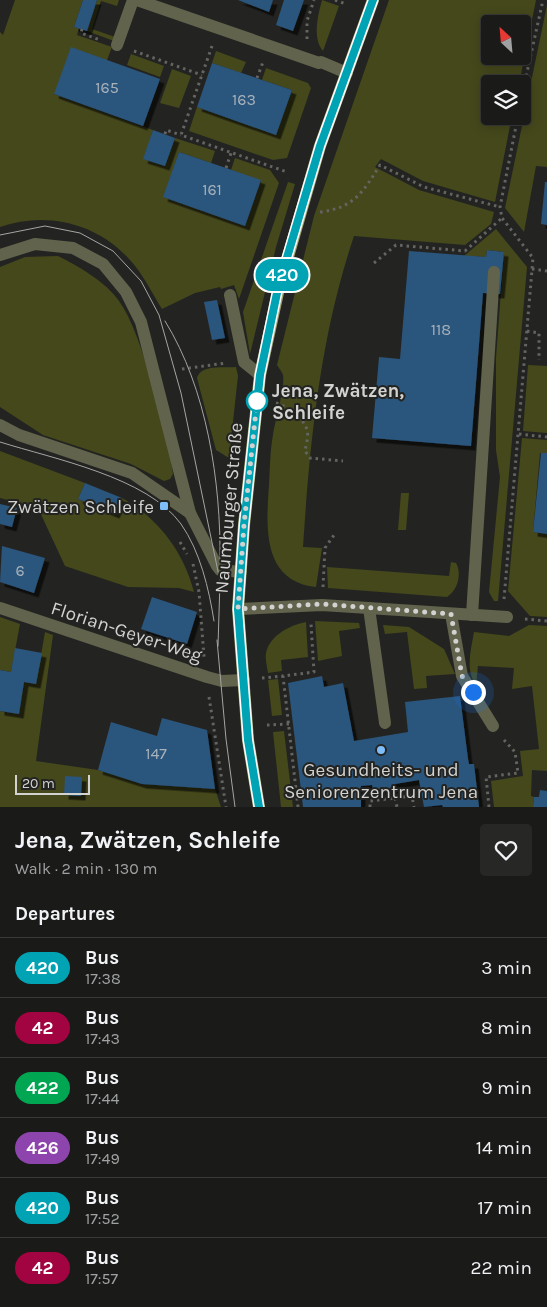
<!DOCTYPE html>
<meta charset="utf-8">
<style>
:root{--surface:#1a1b19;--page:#272826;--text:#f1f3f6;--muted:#9fa1a2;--line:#383938}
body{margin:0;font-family:Karla,sans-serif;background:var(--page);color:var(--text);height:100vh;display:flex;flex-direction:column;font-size:19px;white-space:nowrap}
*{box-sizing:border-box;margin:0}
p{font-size:16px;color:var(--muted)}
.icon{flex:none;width:28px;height:28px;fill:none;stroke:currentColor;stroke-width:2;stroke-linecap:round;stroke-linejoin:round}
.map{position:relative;height:807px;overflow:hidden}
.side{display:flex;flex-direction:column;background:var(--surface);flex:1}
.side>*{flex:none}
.badge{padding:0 10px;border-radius:16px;font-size:18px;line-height:32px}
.needle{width:32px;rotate:334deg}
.controls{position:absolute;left:481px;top:15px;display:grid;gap:10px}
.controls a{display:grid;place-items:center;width:50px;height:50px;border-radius:5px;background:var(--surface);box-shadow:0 2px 12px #0003,0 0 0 1px var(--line);font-size:25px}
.scale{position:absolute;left:15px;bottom:12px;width:75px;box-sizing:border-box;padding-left:5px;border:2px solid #d2d2d0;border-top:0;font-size:14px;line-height:18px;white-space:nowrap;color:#d2d2d0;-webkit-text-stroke:4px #232421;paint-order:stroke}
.you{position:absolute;width:25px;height:25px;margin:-12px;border:4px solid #fff;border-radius:50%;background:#1a73e8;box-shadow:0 0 0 8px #1a73e833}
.map>.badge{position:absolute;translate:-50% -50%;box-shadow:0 0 0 2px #fff}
h2{padding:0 15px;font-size:19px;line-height:45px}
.round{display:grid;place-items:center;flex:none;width:52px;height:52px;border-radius:5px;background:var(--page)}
.headline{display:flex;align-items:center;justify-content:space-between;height:85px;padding:0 15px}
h1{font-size:24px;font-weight:700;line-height:38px}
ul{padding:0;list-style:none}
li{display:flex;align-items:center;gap:15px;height:60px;padding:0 15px;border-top:1px solid var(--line)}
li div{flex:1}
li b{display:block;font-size:19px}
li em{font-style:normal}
li .badge{min-width:55px;font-weight:700;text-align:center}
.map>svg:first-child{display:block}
</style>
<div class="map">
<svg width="547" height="807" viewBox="0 0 547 807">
<defs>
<filter id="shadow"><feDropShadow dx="4.5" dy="4.5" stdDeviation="0" flood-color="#0009"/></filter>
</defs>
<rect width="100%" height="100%" fill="#232421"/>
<g fill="#45481b" fill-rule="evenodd">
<path d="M15,0h68l-9,27 5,1 -2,7 35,12 -5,13 -53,34 99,36 -9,29 21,7 10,-28 40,13 -4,12 -32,-11 -15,45 81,29 16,-45 -30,-11 4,-12 35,12 9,13 -40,116 -5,-14 -13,4 -1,-2 -25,6 -33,16c-10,-16 -19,-35 -32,-49 -33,-37 -84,-49 -130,-33v-195l3,3z"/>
<polygon points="97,0 119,0 117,6 101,1 92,29 115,37 114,41 87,31"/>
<path d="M322,0l17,6 -16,45c-11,-13 -5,-36 -1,-51z"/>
<path d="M389,0h147l-17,84h-29v32h22l-17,86 -72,-21 -42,-22 -6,8 44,23 75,22 -3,12 -26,21 -111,-9c-34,101 -44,205 -51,311l19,1 -6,39c-54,-6 -50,-60 -47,-102 1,-17 1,-34 4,-50 2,-14 12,-47 10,-60 -1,-3 -4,-7 -6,-10l37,-149zM490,24h32v32h-32z"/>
<polygon points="547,5 547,167 536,166 524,232 505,208"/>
<polygon points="216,51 246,62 241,73 212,63"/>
<polygon points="131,54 164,66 160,77 127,65"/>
<polygon points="266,68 308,83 311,88 287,158 273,160 189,131 197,107 276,134 292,90 262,80"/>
<polygon points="172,69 191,76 179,108 160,103"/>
<polygon points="288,182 295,184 276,247 250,354 243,312"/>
<polygon points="496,229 527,267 498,601 494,601 489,592 500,477 496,450 496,358 504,252 487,250 486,257 464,256"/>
<path d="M58,256c20,10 48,26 61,45 25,35 40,115 52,159l2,14 -3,5 -6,2 -33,-17 -88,-29 -43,-28v-140l25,-10z"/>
<polygon points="528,365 547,366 547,433 523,431"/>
<path d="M236,367l2,9 -9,82 -13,-8 -19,-72c4,-14 26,-10 39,-11z"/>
<polygon points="522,438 547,440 547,453 540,453 533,532 547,534 547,617 530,616 508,591"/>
<path d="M0,451l85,32 -7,16 37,15 7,-16c36,20 62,54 72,94l-15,-4 -51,-1 -63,-21 -27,-58 -38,-10z"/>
<polygon points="401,493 409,493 406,530 398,530"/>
<path d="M451,562l5,1c6,11 2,27 -9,34l-119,-9 -1,-21 122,9z"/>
<polygon points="0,617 20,624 11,672 0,670"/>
<polygon points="315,621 359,623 360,628 339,631 342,656 318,661"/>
<path d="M306,622l2,35 -27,3 1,11 -14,2c-1,-6 -3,-15 -2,-20 4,-18 24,-28 40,-31z"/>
<polygon points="383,625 409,627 444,649 455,674 426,676 427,688 414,689 407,632 385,634"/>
<path d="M529,625l18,1v145l-15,-1 -1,26 3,1 -1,10h-39l-3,-26 32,-5 -3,-25 19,-2 -7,-63 -20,3 2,-21 -36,-2 -2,20c-11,-17 -5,-36 -2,-54l35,4z"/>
<polygon points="45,632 53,635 36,761 98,770 142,784 215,789 221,807 0,807 0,711 19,714 24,682 36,684"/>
<polygon points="278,679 282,715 272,716 268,680"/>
<polygon points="284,731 293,807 281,807 273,732"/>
</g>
<g fill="#2b547b" filter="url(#shadow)">
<polygon points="83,0 97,0 87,31 74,27"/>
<polygon points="238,0 273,0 269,12"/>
<polygon points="284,0 304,0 293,31 276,25"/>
<polygon points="71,47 160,79 143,126 54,94"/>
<polygon points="212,63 292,90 276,135 197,107"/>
<polygon points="153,130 175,138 165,166 143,159"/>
<polygon points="179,152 261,180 245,226 163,197"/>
<polygon points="545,182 547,182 547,225 541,224"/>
<polygon points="487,250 504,252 500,294 483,293 471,446 372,438 379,357 400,359 409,251 486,257"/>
<polygon points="217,300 225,338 212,340 204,302"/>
<polygon points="541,453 547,453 547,534 533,532"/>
<polygon points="85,483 122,498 115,514 78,499"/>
<polygon points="0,504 17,508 12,527 0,524"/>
<polygon points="2,546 45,558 34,593 0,582"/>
<polygon points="152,597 197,612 187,644 141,629"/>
<polygon points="15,648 42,653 36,684 24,682 19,714 0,711 0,670 11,672"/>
<polygon points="322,676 324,687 343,683 354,741 408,732 405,702 460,696 468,759 469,764 474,764 479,807 443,807 442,805 424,807 419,780 395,784 395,789 373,790 372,785 361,786 361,807 303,807 288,683"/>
<polygon points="162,718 207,730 215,789 142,784 98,770 111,722 157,736"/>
<polygon points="65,776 82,777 81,796 64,795"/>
<polygon points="540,790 547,791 547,807 533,807 534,797 539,797"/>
</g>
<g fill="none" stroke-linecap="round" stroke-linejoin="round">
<g stroke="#646462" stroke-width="3" stroke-dasharray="2.5 4" stroke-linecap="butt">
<polyline points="335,0 346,4"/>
<polyline points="82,29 81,33 100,40"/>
<polyline points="307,39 307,21 314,0"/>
<polyline points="212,46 181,135 287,172"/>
<polyline points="134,51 202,75"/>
<polyline points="257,78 263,62"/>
<polyline points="522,95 543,0"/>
<polyline points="165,134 166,130 181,135"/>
<polyline points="226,168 231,153"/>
<path d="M320,212c34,-4 43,-20 60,-47l44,22 76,20"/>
<polyline points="374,263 396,245 465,251 502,218"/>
<polyline points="532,269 547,271"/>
<polyline points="527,331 539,333 539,360"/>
<polyline points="182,369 226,363"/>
<path d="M276,403c11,3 28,15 31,27 2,6 -1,15 -2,21l5,7 33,3"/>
<polyline points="519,434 547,437"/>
<polyline points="180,542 187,554"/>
<polyline points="193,564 199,592 204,657"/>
<polyline points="323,587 325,548 334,535"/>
<polyline points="504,599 533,258 502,218 500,207 518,116"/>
<polyline points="525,619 547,621"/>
<polyline points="262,678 283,676"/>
<polyline points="209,697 226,807"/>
<polyline points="267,725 289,724"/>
<polyline points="395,798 397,807"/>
<polyline points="298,807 283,676 314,672 311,624"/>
<polyline points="370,807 370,801 412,796 414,807"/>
<polyline points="489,807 486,777 518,773 515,752 504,740"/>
</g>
<g stroke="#61634c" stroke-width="12">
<polyline points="137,0 319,63 321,62 347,73"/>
<polyline points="117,45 133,0"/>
<polyline points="0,255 35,244 73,248 103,264 126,292 141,322 190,513 217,566 220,570 241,572"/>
<polyline points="230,295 244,362 260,375"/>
<polyline points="0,425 19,435 132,473 190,513"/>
<polyline points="0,608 207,677 222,681 244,680"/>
<polyline points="369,608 385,723"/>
<polyline points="238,609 322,605 507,617"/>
<polyline points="451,614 462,676 493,726"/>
<polyline points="472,615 494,272"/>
</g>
<polyline stroke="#9fa271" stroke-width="12" points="259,807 248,740 238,609 244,525 260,375 279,288 320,146 373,0"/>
<g stroke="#a5a5a3" stroke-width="1">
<polyline points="0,235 45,226 80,233 113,251 141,281 159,315 181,393 220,581 218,646"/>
<path d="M165,321c42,68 56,161 55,240"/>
<path d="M0,442c54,17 147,35 181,82 19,27 28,65 33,97"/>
<polyline points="217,640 226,739 235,807"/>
</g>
</g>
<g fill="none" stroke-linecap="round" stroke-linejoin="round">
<g stroke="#fff" stroke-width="11">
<polyline id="line" points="259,807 248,740 238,609 244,525 260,375 278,288 320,146 373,0"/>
</g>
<use href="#line" stroke="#00a3b4" stroke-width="8"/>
<polyline stroke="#d2d2d0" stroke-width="5" stroke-dasharray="0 9" points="257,401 244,525 238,609 322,604 451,614 462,676 473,692"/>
</g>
<circle fill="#fff" stroke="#00a3b4" stroke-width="2.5" cx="257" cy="401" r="10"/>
<g fill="#7ebdf9" stroke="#232421" stroke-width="2">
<rect x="159" y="501" width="10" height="10" rx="2.5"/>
<circle cx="381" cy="750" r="5"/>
</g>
<g text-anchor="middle" stroke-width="4" stroke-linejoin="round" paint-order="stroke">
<g font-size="16" fill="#a8b2bb">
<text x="107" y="93">165</text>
<text x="244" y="105">163</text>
<text x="212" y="195">161</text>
<text x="441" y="335">118</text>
<text x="20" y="576">6</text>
<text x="156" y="759">147</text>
</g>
<g font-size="19" font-weight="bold" fill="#d2d2d0" stroke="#232421" text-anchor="start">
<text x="272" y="397">Jena, Zwätzen,<tspan x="272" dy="22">Schleife</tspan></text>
</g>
<g font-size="19" fill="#d2d2d0" stroke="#232421" text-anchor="end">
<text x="154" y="513">Zwätzen Schleife</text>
<text x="381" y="776" text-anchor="middle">Gesundheits- und<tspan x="381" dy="22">Seniorenzentrum Jena</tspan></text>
</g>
<g font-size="19" fill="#d2d2d0" stroke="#232421">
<text transform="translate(228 508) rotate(-85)" y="7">Naumburger Straße</text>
<text transform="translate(127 631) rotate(18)" y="7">Florian-Geyer-Weg</text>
</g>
</g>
</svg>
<div class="controls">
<a><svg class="needle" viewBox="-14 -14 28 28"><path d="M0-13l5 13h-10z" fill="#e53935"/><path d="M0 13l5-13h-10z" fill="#9fa1a2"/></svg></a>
<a><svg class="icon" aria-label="layers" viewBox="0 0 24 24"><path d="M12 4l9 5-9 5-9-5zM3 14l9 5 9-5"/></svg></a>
</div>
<div class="scale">20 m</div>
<div class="you" style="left:473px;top:692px"></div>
<b class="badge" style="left:282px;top:275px;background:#00a3b4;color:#fff">420</b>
</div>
<section class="side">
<div class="headline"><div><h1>Jena, Zwätzen, Schleife</h1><p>Walk · 2 min · 130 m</p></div><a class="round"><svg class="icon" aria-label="heart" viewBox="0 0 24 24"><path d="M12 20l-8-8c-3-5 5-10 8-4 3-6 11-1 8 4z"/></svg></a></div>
<h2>Departures</h2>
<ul>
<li><span class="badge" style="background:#00a3b4;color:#fff">420</span><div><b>Bus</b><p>17:38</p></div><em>3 min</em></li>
<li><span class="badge" style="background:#a10440;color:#fff">42</span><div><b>Bus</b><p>17:43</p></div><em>8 min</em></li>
<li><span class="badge" style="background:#00a651;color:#fff">422</span><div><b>Bus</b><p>17:44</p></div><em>9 min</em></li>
<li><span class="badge" style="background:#8e44ad;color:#fff">426</span><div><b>Bus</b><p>17:49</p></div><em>14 min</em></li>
<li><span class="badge" style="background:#00a3b4;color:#fff">420</span><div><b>Bus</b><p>17:52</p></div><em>17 min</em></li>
<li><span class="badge" style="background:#a10440;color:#fff">42</span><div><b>Bus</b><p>17:57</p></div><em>22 min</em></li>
</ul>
</section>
